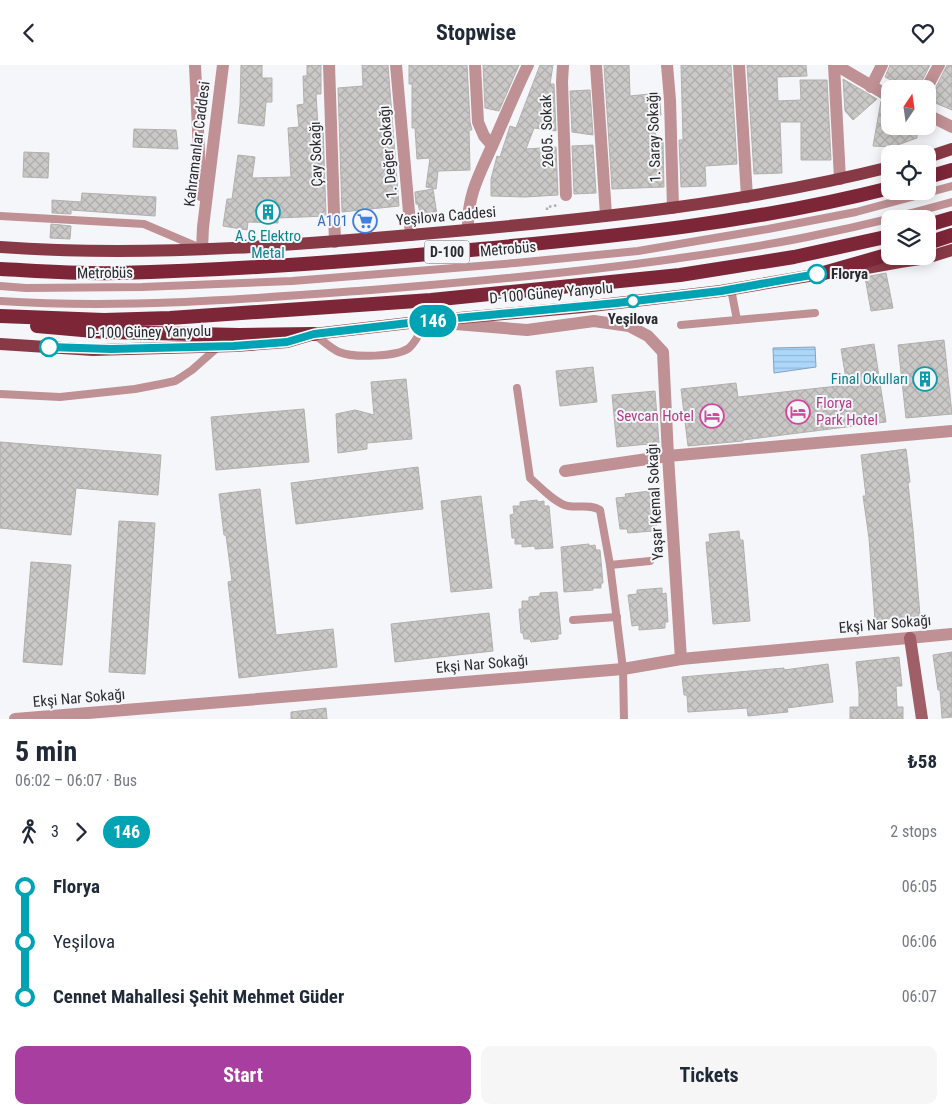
<!DOCTYPE html>
<meta charset="utf-8">
<style>
:root{--surface:#fff;--page:#f6f6f7;--text:#1f2937;--muted:#747a83;--accent:#a73ea0}
body{margin:0;font-family:"Roboto Condensed",sans-serif;background:var(--page);color:var(--text);height:100vh;display:flex;flex-direction:column;font-size:19px;white-space:nowrap}
*{box-sizing:border-box;margin:0}
p{font-size:16px;color:var(--muted)}
.icon{flex:none;width:28px;height:28px;fill:none;stroke:currentColor;stroke-width:2;stroke-linecap:round;stroke-linejoin:round}
.map{position:relative;height:654px;overflow:hidden}
.side{display:flex;flex-direction:column;background:var(--surface);flex:1}
.side>*{flex:none}
.badge{padding:0 10px;border-radius:16px;font-size:18px;line-height:32px}
.needle{width:32px;rotate:13deg}
.tools{position:absolute;left:881px;top:15px;display:grid;gap:10px}
.tools a{display:grid;place-items:center;width:55px;height:55px;border-radius:10px;background:var(--surface);box-shadow:0 2px 12px #0003;font-size:25px}
.map>.badge{position:absolute;translate:-50% -50%;box-shadow:0 0 0 2px #fff}
.legs{display:flex;align-items:center;gap:8px;height:55px;padding:0 15px;font-size:16px}
.legs p{margin-inline-start:auto}
.summary{display:flex;align-items:center;justify-content:space-between;height:85px;padding:0 15px}
h1{font-size:28px;font-weight:700;line-height:38px}
.action{display:flex;gap:10px;margin-top:auto;padding:10px 15px}
.action a{flex:1;height:58px;border-radius:10px;background:var(--accent);color:#fff;font-size:20px;font-weight:700;line-height:58px;text-align:center}
.action a+a{background:var(--page);color:var(--text)}
ul{padding:0 15px;list-style:none}
li{display:flex;align-items:center;gap:18px;height:55px;font-size:19px}
li i{display:grid;place-items:center;width:8px;height:100%;margin:0 6px;background:currentColor}
li i::after{content:'';width:12px;height:12px;margin:-6px;border:4px solid;border-radius:50%;background:var(--surface)}
li p{margin-inline-start:auto}
li:first-child i{background:linear-gradient(#0000 50%,currentColor 0)}
li:last-child i{background:linear-gradient(currentColor 50%,#0000 0)}
header{display:flex;justify-content:space-between;align-items:center;height:65px;padding:0 15px;background:var(--surface);font-size:22px;font-weight:700}
.map>svg:first-child{display:block}
</style>
<header><svg class="icon" aria-label="back" viewBox="0 0 24 24"><path d="M15 5l-7 7 7 7"/></svg>Stopwise<svg class="icon" aria-label="heart" viewBox="0 0 24 24"><path d="M12 20l-8-8c-3-5 5-10 8-4 3-6 11-1 8 4z"/></svg></header>
<div class="map">
<svg width="952" height="654" viewBox="0 0 952 654">
<defs>
<pattern id="water-rules" width="6" height="5" patternUnits="userSpaceOnUse" patternTransform="scale(1.25)"><rect width="6" height="5" fill="#acd7fb"/><path d="M0 2.5h6" fill="none" stroke="#94b9d7"/></pattern>
<pattern id="building-cross-hatch" width="8" height="8" patternUnits="userSpaceOnUse" patternTransform="scale(1.25)"><rect width="8" height="8" fill="#cbc9c7"/><path d="M0 0l8 8M0 8l8-8" fill="none" stroke="#aeadab"/></pattern>
</defs>
<rect width="100%" height="100%" fill="#f5f6f9"/>
<polygon fill="url(#water-rules)" stroke="#85a3bd" points="815,282 816,302 774,308 773,283"/>
<g fill="url(#building-cross-hatch)" stroke="#b2b0ae">
<polygon points="241,0 262,0 262,13 272,13 272,37 266,37 264,61 238,58 240,40"/>
<polygon points="307,0 321,0 321,29 316,29 318,61 323,61 326,151 278,153 278,158 248,157 247,165 223,161 227,134 232,134 238,90 255,92 252,113 291,112 288,63 299,62 297,40 304,39 303,11 307,11"/>
<polygon points="362,0 388,0 399,141 342,147 338,23 363,21"/>
<polygon points="409,0 467,0 470,57 472,65 469,65 470,105 438,106 436,124 426,122 430,93 417,94 415,63 412,63 412,19 409,19"/>
<polygon points="483,0 519,0 499,46 485,43"/>
<polygon points="540,0 553,0 550,19 554,19 556,66 534,63 526,84 556,82 558,130 525,132 491,131 491,114 497,91 500,92 510,61 516,63"/>
<polygon points="604,0 629,0 630,31 659,28 661,50 656,50 655,76 663,76 664,122 612,124"/>
<polygon points="681,0 731,0 737,99 705,101 706,121 681,122 679,75 683,75"/>
<polygon points="747,0 806,0 807,11 777,12 778,36 801,35 800,15 827,15 831,95 801,95 801,57 780,57 782,108 754,109"/>
<polygon points="890,0 930,0 918,24 909,24 885,12"/>
<polygon points="947,0 952,0 952,45 928,35 928,32 933,28"/>
<polygon points="843,14 877,34 853,55 845,46"/>
<polygon points="590,25 593,70 572,67 570,26"/>
<polygon points="881,36 890,40 890,61 917,61 917,73 892,82 873,81"/>
<polygon points="134,64 176,65 178,84 133,82"/>
<polygon points="593,80 596,128 574,129 572,81"/>
<polygon points="24,87 49,88 48,113 23,112"/>
<polygon points="433,124 437,150 421,152 418,139 416,139 415,127"/>
<polygon points="82,128 156,132 155,151 71,145 71,149 52,148 52,135 81,137"/>
<polygon points="51,159 71,161 70,174 50,173"/>
<polygon points="886,208 893,243 871,246 865,212"/>
<polygon points="944,275 952,349 906,353 898,280"/>
<polygon points="874,279 886,357 743,375 743,376 688,381 681,324 736,318 738,332 847,320 841,284"/>
<polygon points="593,302 597,337 560,341 556,306"/>
<polygon points="406,314 412,374 367,378 367,384 338,388 336,349 355,345 374,350 371,317"/>
<polygon points="655,326 659,378 617,382 612,330"/>
<polygon points="304,344 309,397 216,405 211,352"/>
<polygon points="0,377 161,390 158,430 76,423 71,470 0,463"/>
<polygon points="906,384 910,417 908,418 913,465 920,551 875,555 869,473 863,431 866,431 861,390"/>
<polygon points="418,402 423,444 296,459 291,418"/>
<polygon points="260,424 276,570 333,564 337,602 239,613 228,517 232,516 226,470 224,470 219,429"/>
<polygon points="650,426 651,432 654,432 657,460 653,460 653,466 628,468 627,464 620,464 616,433 626,432 625,429"/>
<polygon points="481,431 492,523 451,527 441,436"/>
<polygon points="537,435 538,437 544,436 544,441 549,441 553,483 535,484 535,481 522,482 522,479 515,479 515,473 512,473 510,450 514,449 513,441 520,441 520,437"/>
<polygon points="119,456 155,458 145,609 109,607"/>
<polygon points="739,466 740,475 743,475 750,556 713,559 706,477 710,477 709,469"/>
<polygon points="589,479 589,481 595,480 596,485 600,485 603,518 601,518 601,523 593,523 593,525 564,527 561,482"/>
<polygon points="31,497 71,500 62,600 23,597"/>
<polygon points="662,523 662,529 666,528 668,557 665,557 665,563 639,565 639,560 632,561 628,530 637,529 637,525"/>
<polygon points="557,527 561,569 558,569 558,574 531,577 530,574 524,574 523,568 521,568 519,544 522,544 522,536 529,536 529,532 540,531 540,528"/>
<polygon points="489,548 493,586 395,597 391,559"/>
<polygon points="952,587 952,652 942,653 940,625 938,625 933,590"/>
<polygon points="899,592 902,621 896,621 897,642 903,642 903,654 850,654 850,642 859,642 859,627 856,597"/>
<polygon points="828,599 833,637 787,643 788,647 748,651 747,643 688,647 687,630 684,630 682,612 784,603 784,605"/>
<polygon points="326,643 327,654 291,654 291,647"/>
</g>
<g fill="none" stroke-linecap="round" stroke-linejoin="round">
<polyline stroke="#b0b1b4" stroke-width="2.5" stroke-dasharray="2.5 2.5" stroke-linecap="butt" points="547,145 547,142 559,140"/>
<g stroke="#bf9094" stroke-width="8">
<polyline points="0,151 144,159 198,182"/>
<polyline points="0,221 26,223 142,222 292,216 515,198 638,186 768,164 856,147 952,121"/>
<polyline points="731,224 737,255"/>
<path d="M0,236c124,8 248,-2 371,-11 101,-8 202,-17 302,-31 49,-7 99,-14 148,-25 44,-9 88,-20 131,-32"/>
<polyline points="681,260 815,248"/>
<path d="M314,269c8,6 16,14 25,18 14,6 58,5 70,-4 8,-7 12,-18 17,-27"/>
<path d="M517,323l13,90c9,8 26,26 38,28 12,2 22,-2 32,4l10,55 13,104 1,50"/>
<polyline points="0,329 60,332 135,324 161,319 175,316 180,313 192,305 218,282"/>
<polyline points="610,500 650,496"/>
<polyline points="573,555 617,552"/>
</g>
<g stroke="#bf9094" stroke-width="12">
<polyline points="329,0 335,177"/>
<polyline points="396,0 411,170"/>
<polyline points="475,0 478,57 484,71 492,80"/>
<polyline points="563,0 562,17 566,130"/>
<polyline points="596,0 606,150"/>
<polyline points="667,0 670,35 673,143"/>
<polyline points="739,0 747,132"/>
<polyline points="834,0 840,114"/>
<polyline points="836,0 890,32"/>
<polyline points="871,22 882,0"/>
<polyline points="926,24 939,0"/>
<polyline points="928,50 952,62"/>
<path d="M468,165c-1,-34 11,-55 24,-84 12,-27 23,-54 36,-81"/>
<polyline points="443,258 527,265 594,256 629,261 648,271 663,287 668,391 681,594"/>
<polyline points="565,406 668,391 952,366"/>
<polyline points="15,654 623,604 681,594 952,569"/>
</g>
<g stroke="#bf9094" stroke-width="12">
<polyline points="195,0 201,130"/>
<polyline points="202,184 203,162 223,0"/>
</g>
<polyline stroke="#a05e66" stroke-width="12" points="910,573 922,654"/>
<g stroke="#873946" stroke-width="12">
<polyline points="928,92 952,84"/>
<path d="M0,182c156,11 312,-3 467,-17 142,-13 284,-28 423,-63"/>
<polyline points="0,279 93,285 235,281 287,277 314,269 426,256 583,242 721,226 820,209 861,204 900,197 926,193 952,185"/>
</g>
<g stroke="#7c2638" stroke-width="14">
<polyline points="928,112 952,105"/>
<polyline points="928,160 952,153"/>
<polyline points="928,178 952,170"/>
<path d="M0,204c39,2 78,5 117,4 121,-3 243,-12 364,-24 137,-13 275,-27 409,-61"/>
<polyline points="820,209 890,189"/>
<polyline points="0,251 104,255 170,253 431,235 680,210 794,192 890,171"/>
<polyline points="37,261 105,267 239,270 314,269"/>
</g>
</g>
<g fill="none" stroke-linecap="round" stroke-linejoin="round">
<g stroke="#fff" stroke-width="11">
<polyline id="line-1" points="49,282 111,284 234,281 287,277 314,269 426,256 617,238 721,226 817,209"/>
</g>
<use href="#line-1" stroke="#00a3b4" stroke-width="8"/>
</g>
<defs>
<g id="building-ring" transform="scale(1.25)"><circle r="9.5" fill="#f5f6f9" stroke="#0f9aa8" stroke-width="1.5"/><path d="M-4-6H4V6H1V3H-1V6H-4ZM-2.5-4.3h1.7v1.8h-1.7ZM.8-4.3h1.7v1.8H.8ZM-2.5-1h1.7V.8h-1.7ZM.8-1h1.7V.8H.8Z" fill="#0f9aa8"/></g>
<g id="supermarket-ring" transform="scale(1.25)"><circle r="9.5" fill="#f5f6f9" stroke="#3f7fe0" stroke-width="1.5"/><path d="M-6-5.5h2.5l.6 2H6L4.5 2H-2.5L-4.4-4H-6ZM-1.5 3.2a1.3 1.3 0 1 0 .1 0ZM3 3.2a1.3 1.3 0 1 0 .1 0Z" fill="#3f7fe0"/></g>
<g id="hotel-ring" transform="scale(1.25)"><circle r="9.5" fill="#f5f6f9" stroke="#d1479c" stroke-width="1.5"/><path d="M-6-4.5h1.5V1H6V5H4.5V3h-9V5H-6ZM-4 0a1.8 1.8 0 1 1 3.6 0ZM.5 0V-2.5h3Q6-2.5 6 0Z" fill="#d1479c"/></g>
</defs>
<g fill-rule="evenodd">
<use href="#building-ring" x="268" y="147"/>
<use href="#supermarket-ring" x="365" y="156"/>
<use href="#building-ring" x="925" y="314"/>
<use href="#hotel-ring" x="798" y="347"/>
<use href="#hotel-ring" x="712" y="351"/>
</g>
<g fill="#fff" stroke="#00a3b4" stroke-width="2.5">
<circle cx="817" cy="209" r="9"/>
<circle cx="633" cy="236" r="6"/>
<circle cx="49" cy="282" r="9"/>
</g>
<g text-anchor="middle" stroke-width="4" stroke-linejoin="round" paint-order="stroke">
<rect fill="#f5f6f9" stroke="#67676a" stroke-width="1" x="424.5" y="175.5" width="45" height="23" rx="4"/>
<g font-size="14" font-weight="bold" fill="#2a2a2c">
<text x="447" y="192">D-100</text>
</g>
<g font-size="15" fill="#2a2a2c" stroke="#f5f6f9">
<text transform="translate(547 66) rotate(-92)" y="5">2605. Sokak</text>
<text transform="translate(654 72) rotate(-92)" y="5">1. Saray Sokağı</text>
<text transform="translate(197 79) rotate(-83)" y="5">Kahramanlar Caddesi</text>
<text transform="translate(388 87) rotate(-95)" y="5">1. Değer Sokağı</text>
<text transform="translate(316 89) rotate(-92)" y="5">Çay Sokağı</text>
<text transform="translate(446 151) rotate(-5)" y="5">Yeşilova Caddesi</text>
<text transform="translate(508 184) rotate(-5)" y="5">Metrobüs</text>
<text transform="translate(105 208) rotate(-1)" y="5">Metrobüs</text>
<text transform="translate(551 228) rotate(-5)" y="5">D-100 Güney Yanyolu</text>
<text transform="translate(149 267) rotate(-1)" y="5">D-100 Güney Yanyolu</text>
<text transform="translate(655 437) rotate(-93)" y="5">Yaşar Kemal Sokağı</text>
<text transform="translate(885 559) rotate(-5)" y="5">Ekşi Nar Sokağı</text>
<text transform="translate(482 599) rotate(-5)" y="5">Ekşi Nar Sokağı</text>
<text transform="translate(79 633) rotate(-5)" y="5">Ekşi Nar Sokağı</text>
</g>
<g font-size="15" fill="#366cbe" stroke="#f5f6f9" text-anchor="end">
<text x="348" y="161">A101</text>
</g>
<g font-size="15" fill="#0d838f" stroke="#f5f6f9">
<text x="268" y="176">A.G Elektro<tspan x="268" dy="17">Metal</tspan></text>
<text x="908" y="319" text-anchor="end">Final Okulları</text>
</g>
<g font-size="15" font-weight="bold" fill="#2a2a2c" stroke="#f5f6f9" text-anchor="start">
<text x="831" y="214">Florya</text>
<text x="633" y="259" text-anchor="middle">Yeşilova</text>
</g>
<g font-size="15" fill="#b23c85" stroke="#f5f6f9" text-anchor="start">
<text x="816" y="343">Florya<tspan x="816" dy="17">Park Hotel</tspan></text>
<text x="694" y="356" text-anchor="end">Sevcan Hotel</text>
</g>
</g>
</svg>
<div class="tools">
<a><svg class="needle" viewBox="-14 -14 28 28"><path d="M0-13l5 13h-10z" fill="#e53935"/><path d="M0 13l5-13h-10z" fill="#747a83"/></svg></a>
<a><svg class="icon" aria-label="locate" viewBox="0 0 24 24"><circle cx="12" cy="12" r="6"/><path d="M12 2v4M12 18v4M2 12h4M18 12h4"/></svg></a>
<a><svg class="icon" aria-label="layers" viewBox="0 0 24 24"><path d="M12 4l9 5-9 5-9-5zM3 14l9 5 9-5"/></svg></a>
</div>
<b class="badge" style="left:433px;top:256px;background:#00a3b4;color:#fff">146</b>
</div>
<section class="side">
<div class="summary"><div><h1>5 min</h1><p>06:02 – 06:07 · Bus</p></div><b>₺58</b></div>
<div class="legs"><svg class="icon" aria-label="walk" viewBox="0 0 24 24"><circle cx="13" cy="4" r="2"/><path d="M13 8l-2 6 4 7M11 14l-3 7M7 12l3-4h3l4 4"/></svg>3<svg class="icon" aria-label="forward" viewBox="0 0 24 24"><path d="M9 5l7 7-7 7"/></svg><b class="badge" style="background:#00a3b4;color:#fff">146</b><p>2 stops</p></div>
<ul>
<li><i style="color:#00a3b4"></i><b>Florya</b><p>06:05</p></li>
<li><i style="color:#00a3b4"></i><span>Yeşilova</span><p>06:06</p></li>
<li><i style="color:#00a3b4"></i><b>Cennet Mahallesi Şehit Mehmet Güder</b><p>06:07</p></li>
</ul>
<div class="action"><a>Start</a><a>Tickets</a></div>
</section>
